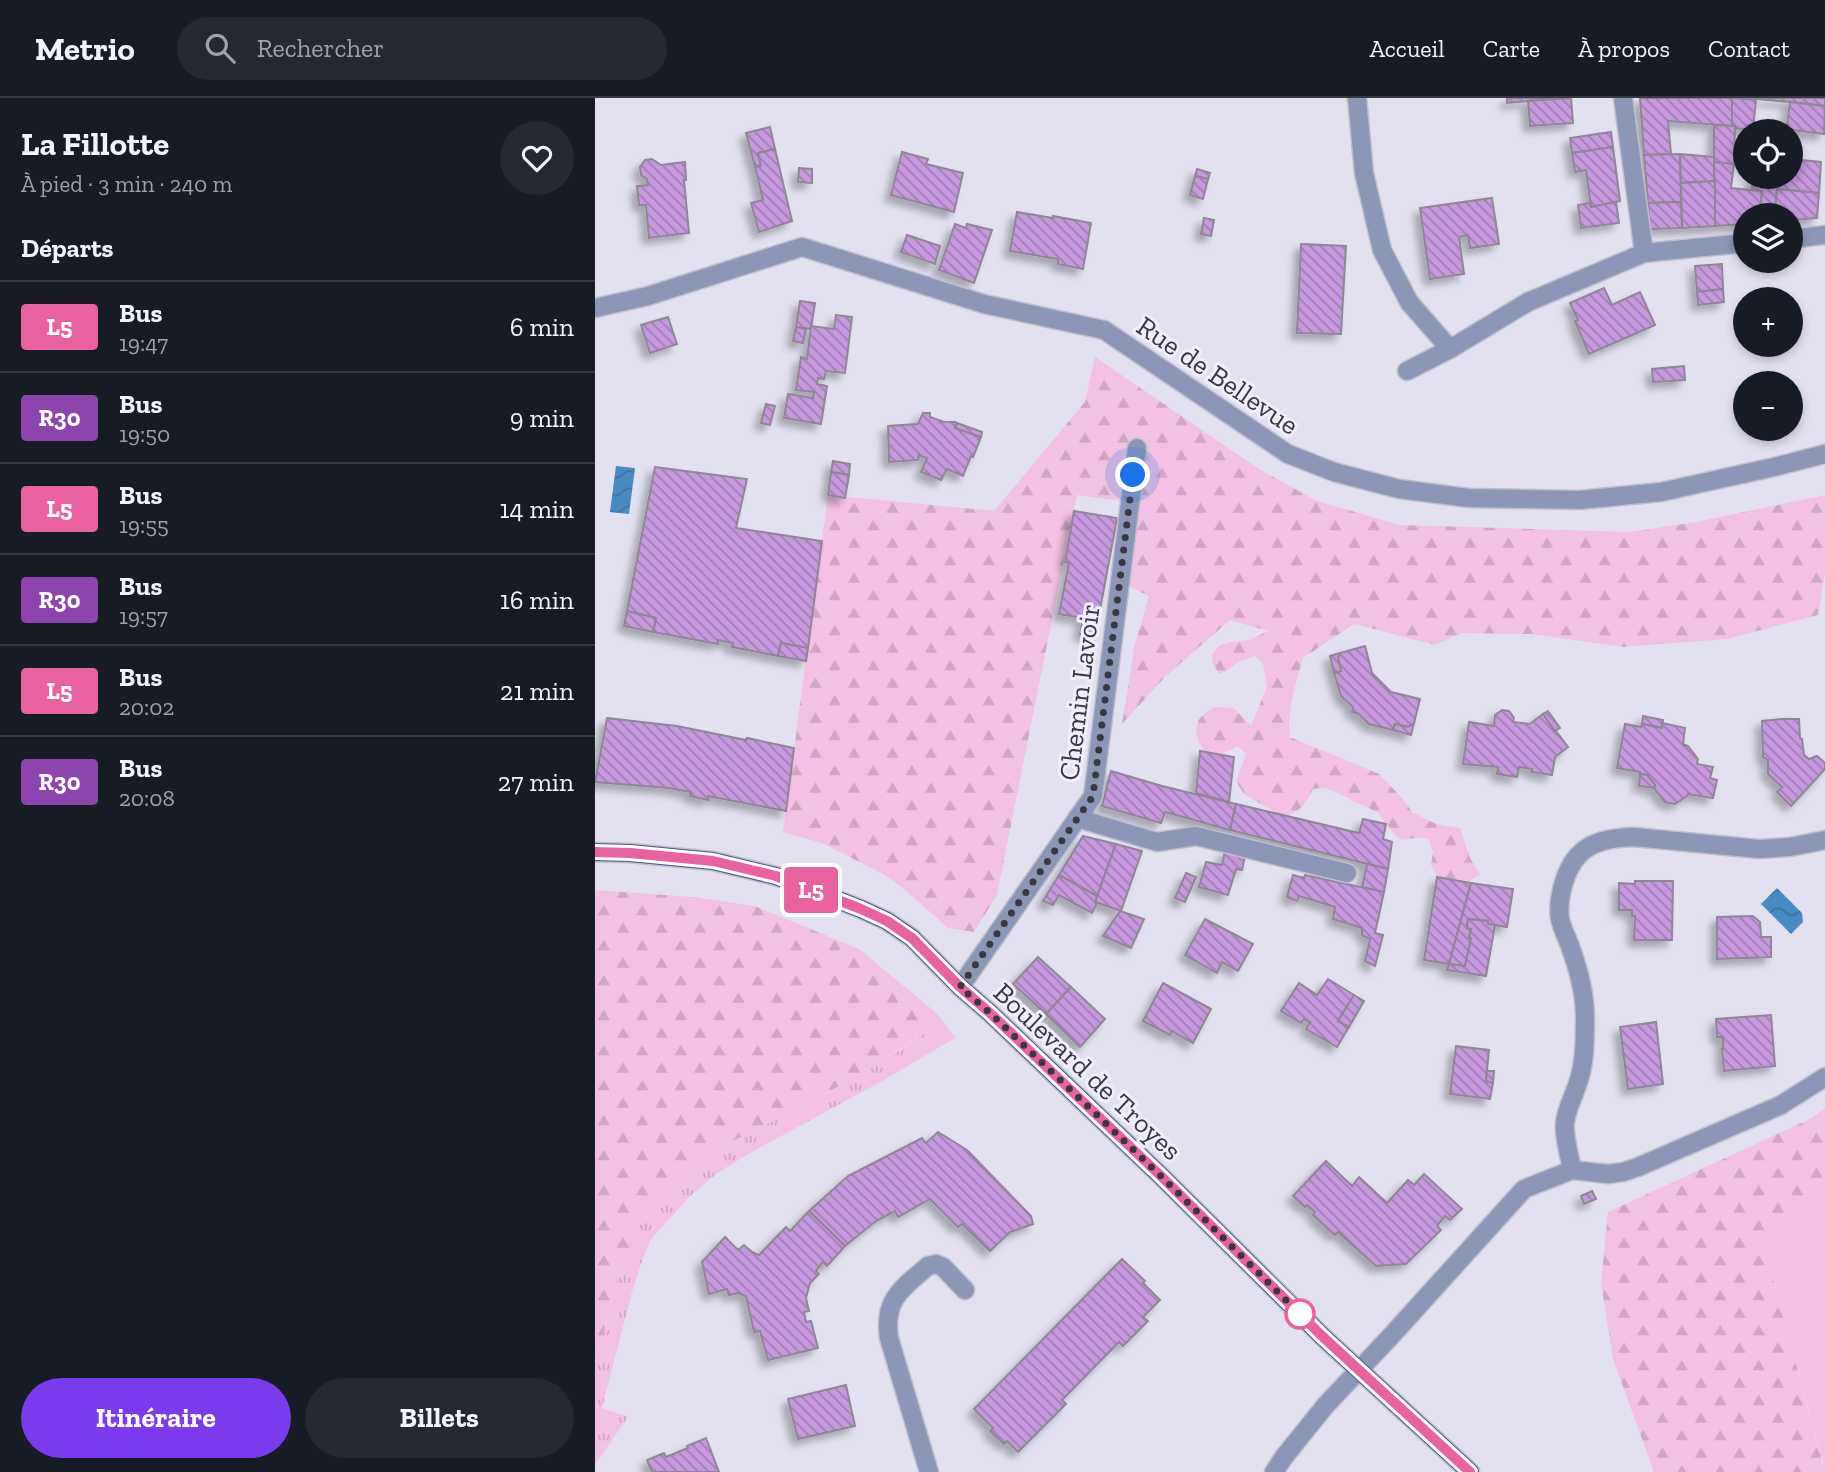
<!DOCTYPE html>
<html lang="fr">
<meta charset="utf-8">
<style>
:root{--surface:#171b24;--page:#242831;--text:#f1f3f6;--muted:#9ea1a6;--line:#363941;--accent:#7c3aed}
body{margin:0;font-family:"Zilla Slab",serif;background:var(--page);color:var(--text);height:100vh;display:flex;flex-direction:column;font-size:26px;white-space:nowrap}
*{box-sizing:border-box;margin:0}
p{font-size:23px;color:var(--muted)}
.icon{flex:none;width:38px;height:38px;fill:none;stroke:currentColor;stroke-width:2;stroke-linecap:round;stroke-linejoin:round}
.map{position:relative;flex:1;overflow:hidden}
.drawer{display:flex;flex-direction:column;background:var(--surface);width:595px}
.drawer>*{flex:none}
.badge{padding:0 14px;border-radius:5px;font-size:24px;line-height:46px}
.fabs{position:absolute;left:1138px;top:21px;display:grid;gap:14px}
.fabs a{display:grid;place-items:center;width:70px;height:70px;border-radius:50%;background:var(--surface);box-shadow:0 4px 10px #0003;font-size:35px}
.you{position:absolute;width:35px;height:35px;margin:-18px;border:5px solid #fff;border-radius:50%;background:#1a73e8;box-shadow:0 0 0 10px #1a73e833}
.map>.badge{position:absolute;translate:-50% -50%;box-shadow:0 0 0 4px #fff}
h2{padding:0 21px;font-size:26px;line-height:63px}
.round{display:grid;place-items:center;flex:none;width:74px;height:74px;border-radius:37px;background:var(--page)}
.head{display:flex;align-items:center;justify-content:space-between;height:119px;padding:0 21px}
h1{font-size:33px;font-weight:800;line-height:52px}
.button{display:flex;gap:14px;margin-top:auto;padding:14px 21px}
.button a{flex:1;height:80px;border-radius:42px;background:var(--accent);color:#fff;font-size:28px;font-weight:800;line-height:80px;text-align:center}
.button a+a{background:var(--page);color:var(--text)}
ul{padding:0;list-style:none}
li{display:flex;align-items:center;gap:21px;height:91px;padding:0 21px;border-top:2px solid var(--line)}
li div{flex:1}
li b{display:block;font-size:26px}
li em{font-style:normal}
li .badge{min-width:77px;font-weight:700;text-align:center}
header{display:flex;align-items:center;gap:42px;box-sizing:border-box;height:98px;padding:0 35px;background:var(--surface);border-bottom:2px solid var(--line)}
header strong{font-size:33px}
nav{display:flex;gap:38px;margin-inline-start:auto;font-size:24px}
.search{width:490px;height:63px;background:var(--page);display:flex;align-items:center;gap:18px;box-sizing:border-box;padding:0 24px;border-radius:38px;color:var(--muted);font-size:26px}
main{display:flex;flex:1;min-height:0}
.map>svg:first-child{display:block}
</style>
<header>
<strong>Metrio</strong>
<div class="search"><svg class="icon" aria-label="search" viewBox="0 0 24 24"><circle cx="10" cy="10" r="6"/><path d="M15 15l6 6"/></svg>Rechercher</div>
<nav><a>Accueil</a><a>Carte</a><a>À propos</a><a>Contact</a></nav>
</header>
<main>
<section class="drawer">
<div class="head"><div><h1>La Fillotte</h1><p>À pied · 3 min · 240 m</p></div><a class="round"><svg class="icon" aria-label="heart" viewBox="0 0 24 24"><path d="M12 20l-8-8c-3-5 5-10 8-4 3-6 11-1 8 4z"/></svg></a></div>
<h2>Départs</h2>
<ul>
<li><span class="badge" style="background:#ea619f;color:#fff">L5</span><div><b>Bus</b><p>19:47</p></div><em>6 min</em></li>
<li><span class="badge" style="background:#8e44ad;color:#fff">R30</span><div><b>Bus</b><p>19:50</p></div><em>9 min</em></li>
<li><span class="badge" style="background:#ea619f;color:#fff">L5</span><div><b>Bus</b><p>19:55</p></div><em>14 min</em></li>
<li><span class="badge" style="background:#8e44ad;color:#fff">R30</span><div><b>Bus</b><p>19:57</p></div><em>16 min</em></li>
<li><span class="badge" style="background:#ea619f;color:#fff">L5</span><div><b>Bus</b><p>20:02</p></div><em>21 min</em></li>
<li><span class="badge" style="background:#8e44ad;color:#fff">R30</span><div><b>Bus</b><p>20:08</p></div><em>27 min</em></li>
</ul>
<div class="button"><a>Itinéraire</a><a>Billets</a></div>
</section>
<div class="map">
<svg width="1230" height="1374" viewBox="0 0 1230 1374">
<defs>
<pattern id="grass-tufts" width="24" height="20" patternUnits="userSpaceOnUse" patternTransform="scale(1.75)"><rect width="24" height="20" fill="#f3c1e3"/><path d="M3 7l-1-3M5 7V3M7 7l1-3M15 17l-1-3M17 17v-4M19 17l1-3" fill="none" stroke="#d1a7c4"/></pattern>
<pattern id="forest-firs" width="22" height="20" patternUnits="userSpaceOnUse" patternTransform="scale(1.75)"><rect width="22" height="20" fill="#f3c1e3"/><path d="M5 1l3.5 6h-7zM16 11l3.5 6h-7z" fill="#d1a7c4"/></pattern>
<pattern id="water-waves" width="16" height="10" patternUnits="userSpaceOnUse" patternTransform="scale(1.75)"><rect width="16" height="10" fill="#488bc3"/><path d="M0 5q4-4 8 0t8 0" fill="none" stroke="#3d73a0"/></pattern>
<pattern id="building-back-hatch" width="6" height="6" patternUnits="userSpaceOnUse" patternTransform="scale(1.75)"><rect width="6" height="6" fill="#c798dd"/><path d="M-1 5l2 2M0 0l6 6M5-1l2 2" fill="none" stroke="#a37db5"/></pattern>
<filter id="shadow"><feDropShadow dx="-6" dy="6" stdDeviation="3.5" flood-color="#0004"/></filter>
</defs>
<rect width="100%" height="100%" fill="#e3e1f0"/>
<polygon fill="url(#grass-tufts)" points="348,923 360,940 289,982 155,1055 121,1076 94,1099 56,1141 48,1160 37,1194 7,1310 33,1319 0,1367 0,1264 16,1207 43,1120 76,1084 90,1072 140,1042 238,992 299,956"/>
<g fill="url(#forest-firs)">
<path d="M500,259l164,112 58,32 83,24 229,7 67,-10 129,-27v78l-7,42 -91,24 -104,8 -91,-13 -70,-1 -27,12 -81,-21 -51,34c-7,25 -17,53 -13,79l89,37 23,24 10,14 24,12 24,4 10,30 10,16 -10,7 -33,-4 -6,-12 2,-13 -4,-13 -13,-1 -14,2 -7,-5 -18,-23 -26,-12 -13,-7 -13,-5 -12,1c-7,16 -14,23 -30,28l-39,-23 -8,-13 10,-27 -8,-8 -27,13c-10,-11 -20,-26 -11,-41 3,-4 10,-8 14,-11l20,1 17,18 16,-39 -4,-23 -8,-8 -15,5 -14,10 -7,3 -6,-10 -1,-10 8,-9 11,-3 18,-2 19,-9 -38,-11 -65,57 -43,47 13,-80 14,-48 -21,-10 3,-117 -5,-19 -6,51 -43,-6 -80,400 -23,37 -26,-4 -45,-40 -22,-15 -59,-30 -39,-11 45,-337 166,16 91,-109z"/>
<polygon points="0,792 98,799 160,808 264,851 339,913 348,923 264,978 140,1042 90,1072 76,1084 43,1120 16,1207 0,1264"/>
<polygon points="1230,1010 1230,1088 1217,1096 1169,1147 1230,1374 1059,1374 1018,1261 1006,1185 1013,1114 1215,1021"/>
</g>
<polygon fill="#f3c1e3" points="1230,1088 1230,1372 1169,1147 1217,1096"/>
<g fill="url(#water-waves)">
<polygon points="21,368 40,370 34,416 15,414"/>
<polygon points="1182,790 1207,815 1208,824 1196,836 1166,806"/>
</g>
<g fill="url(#building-back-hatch)" stroke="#8f8793" stroke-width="2" filter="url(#shadow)">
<polygon points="912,0 959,0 959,1 912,5"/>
<polygon points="976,0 978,25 935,28 933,3"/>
<polygon points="1045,0 1137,0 1137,28 1073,23 1076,56 1049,57"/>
<polygon points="1137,0 1161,2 1158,32 1140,30 1140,28 1137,28"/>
<polygon points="1150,0 1230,0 1230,8 1195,4"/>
<polygon points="1195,4 1230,8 1229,36 1191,31 1191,33 1158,33 1159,25 1192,28"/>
<polygon points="1119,27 1140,28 1139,66 1119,64"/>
<polygon points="175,29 180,51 163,55 166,68 160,69 151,35"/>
<polygon points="1016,34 1018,49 977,55 975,40"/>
<polygon points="1018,49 1025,103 996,109 991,72 980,74 977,55"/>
<polygon points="180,51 197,123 164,134 156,105 168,102 160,69 166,68 163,55"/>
<polygon points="307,54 333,61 331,66 368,75 359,114 296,97"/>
<polygon points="1085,56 1086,104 1053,105 1049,57"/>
<polygon points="1085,56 1119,59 1120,83 1086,85"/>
<polygon points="57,61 66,67 90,64 91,82 89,82 94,135 54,140 51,107 44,107 42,88 53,87 52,81 46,77 45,69 50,62"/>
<polygon points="1195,61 1226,64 1224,95 1182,91 1183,79 1195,79"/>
<polygon points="1119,64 1139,66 1136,90 1167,93 1165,117 1150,117 1150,126 1120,128"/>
<polygon points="204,70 217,71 217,85 203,84"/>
<polygon points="602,71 615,75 613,81 600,78"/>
<polygon points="600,78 613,81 608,101 595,97"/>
<polygon points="1158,79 1183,79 1180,117 1165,117 1167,93 1157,91"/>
<polygon points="1120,83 1120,128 1087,130 1086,85"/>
<polygon points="1182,91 1224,95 1222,120 1195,122 1195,117 1180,117"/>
<polygon points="897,100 904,146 875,150 873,137 864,139 869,176 835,181 825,110"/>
<polygon points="1021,104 1024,125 986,130 983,107 995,105 996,109"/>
<polygon points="1086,104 1087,130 1055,131 1053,105"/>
<polygon points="422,114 458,120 458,118 496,125 488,171 463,166 463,161 415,153"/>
<polygon points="609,120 619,122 616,138 606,136"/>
<polygon points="360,126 371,130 372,126 397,132 379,185 344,172"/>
<polygon points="312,137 345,148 340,166 306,154"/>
<polygon points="706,146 751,148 746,236 702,235"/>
<polygon points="1127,166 1128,191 1102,194 1100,168"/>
<polygon points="1009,190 1017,207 1045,194 1060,227 994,256 980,223 983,222 975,205"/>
<polygon points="1128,191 1129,204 1103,207 1102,194"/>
<polygon points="205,203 220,205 216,231 201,229"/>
<polygon points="241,217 257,219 250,275 231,273 229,281 223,280 222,286 232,288 226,326 189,320 193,296 218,300 219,294 201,292 206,259 212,261 216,228 239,231"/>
<polygon points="73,219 82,246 55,255 46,227"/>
<polygon points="201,229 211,231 208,245 198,243"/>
<polygon points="1089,268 1090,282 1058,284 1057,271"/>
<polygon points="171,306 180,308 175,327 166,325"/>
<polygon points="328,315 335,315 335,319 349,324 360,324 362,325 360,330 386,339 378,359 376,358 368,378 352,371 346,382 326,374 332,360 324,357 323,362 294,364 293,328 323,326"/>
<polygon points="362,325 387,334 386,339 360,330"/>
<polygon points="238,363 255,366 254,377 236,374"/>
<polygon points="60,369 152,381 141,430 227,443 213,550 186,545 183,558 137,549 138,545 123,542 123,546 58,534 61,520 32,513"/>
<polygon points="236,374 254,377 250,400 233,397"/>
<polygon points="479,413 522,420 500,539 485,536 488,520 464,516 474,465 470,464"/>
<polygon points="32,513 61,520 58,534 29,528"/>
<polygon points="186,545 213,550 211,563 183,558"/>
<polygon points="770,548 777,575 796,594 825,601 819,625 813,629 800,626 798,632 774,626 764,616 757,614 758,609 746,598 739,575 746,573 743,560 745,555"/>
<polygon points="745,555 743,560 746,573 739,575 735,558"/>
<polygon points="907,612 914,613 919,620 918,624 935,626 948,616 973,649 960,659 957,677 937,674 937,671 924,669 922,679 902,676 903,669 868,666 874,624 899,628 900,617"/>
<polygon points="953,613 965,630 960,633 948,616"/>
<polygon points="1048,618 1068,622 1067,630 1047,626"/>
<polygon points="12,620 82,628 151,642 152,640 199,650 191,713 113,698 113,702 95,698 96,694 74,690 0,684"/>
<polygon points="1186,621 1204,621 1205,640 1207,641 1209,657 1214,661 1222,658 1230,665 1230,671 1196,708 1182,694 1187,689 1173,676 1173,662 1168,659 1167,623"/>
<polygon points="819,625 816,637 798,632 800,626 813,629"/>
<polygon points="1067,625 1090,630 1088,646 1093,648 1103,661 1102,666 1118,669 1115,680 1122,682 1118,700 1093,696 1092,698 1080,706 1070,704 1059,690 1060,687 1052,677 1045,676 1045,674 1022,670 1030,626 1046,629 1047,626 1067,630"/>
<polygon points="605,653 639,659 634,704 601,695"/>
<polygon points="516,673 567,688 641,706 635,732 570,714 566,725 507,708"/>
<polygon points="1045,676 1052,677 1060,687 1059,690 1044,688"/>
<polygon points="641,706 764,735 768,721 791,726 788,741 797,744 793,771 635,732"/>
<polygon points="488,738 521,746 502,798 464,777"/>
<polygon points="521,746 547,753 526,813 500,804"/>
<polygon points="630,752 650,758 647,772 641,771 633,797 604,789 611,764 627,767"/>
<polygon points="772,766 793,771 789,794 767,789"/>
<polygon points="591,775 601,779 590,804 580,800"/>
<polygon points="464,777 502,798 500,804 502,805 497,815 464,797 458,807 448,803"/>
<polygon points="698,777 709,780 710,777 789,794 780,835 788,837 780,868 770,863 775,841 767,837 767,830 738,821 740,809 704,798 702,803 692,799"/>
<polygon points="842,779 876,785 854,866 829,862"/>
<polygon points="1040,783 1078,783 1077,842 1039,842 1040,818 1037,818 1037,812 1024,812 1024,785 1040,786"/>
<polygon points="876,785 918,791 912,829 893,826 893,823 873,821 872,830 876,831 874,840 876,840 870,868 854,866"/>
<polygon points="525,813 549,821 536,850 508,838"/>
<polygon points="1158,818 1165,824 1166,839 1176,839 1176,859 1122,861 1122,819"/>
<polygon points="610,821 658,846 643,873 627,864 622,875 590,857"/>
<polygon points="873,821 893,823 893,826 900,827 891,878 852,872 854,866 870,868 876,840 874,840 876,831 872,830"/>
<polygon points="443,859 476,889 451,916 418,886"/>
<polygon points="733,881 759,897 743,923 754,929 742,949 711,931 715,924 709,921 706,925 686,913 704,885 722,897"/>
<polygon points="568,885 616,911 598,945 577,933 575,937 548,923"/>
<polygon points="476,889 510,921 485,949 451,916"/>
<polygon points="759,897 769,903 754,929 743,923"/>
<polygon points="1176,917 1180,968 1129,973 1127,951 1128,950 1128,939 1122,939 1121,921"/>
<polygon points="1061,924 1068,986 1033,991 1025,929"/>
<polygon points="861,948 894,952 891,983 898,985 895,1001 855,996"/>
<polygon points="892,973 899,973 898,985 891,983"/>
<polygon points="343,1034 372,1052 436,1118 438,1126 415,1134 395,1153 367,1126 363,1129 335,1101 303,1119 300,1113 281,1123 250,1148 214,1113 253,1078 327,1040 331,1045"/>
<polygon points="731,1063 757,1088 764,1079 792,1105 813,1082 819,1087 829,1076 867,1111 855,1122 850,1118 842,1128 846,1132 811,1166 781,1168 743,1134 740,1137 718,1117 720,1114 712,1107 710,1109 698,1098"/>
<polygon points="997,1093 1001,1101 989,1106 986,1098"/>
<polygon points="214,1113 250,1148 232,1168 228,1164 221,1173 224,1176 215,1185 211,1200 214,1213 209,1214 211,1224 216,1223 223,1250 173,1262 165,1233 159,1234 151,1198 143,1195 134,1197 132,1191 114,1196 107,1164 130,1139 143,1152 149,1147 157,1154 164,1157 191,1129 195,1133"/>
<polygon points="527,1161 550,1183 548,1185 565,1202 548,1219 553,1223 528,1248 524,1244 467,1302 471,1306 423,1354 412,1343 409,1346 395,1333 398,1330 379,1311"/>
<polygon points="251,1287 260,1328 203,1341 193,1301"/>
<polygon points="111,1340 124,1374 57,1374 52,1362 69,1355 71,1359 93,1350 92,1348"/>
</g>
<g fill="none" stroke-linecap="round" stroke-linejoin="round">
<g stroke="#c1bfcc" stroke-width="21">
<g id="minor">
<polyline points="762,0 769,75 787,152 814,204 855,251"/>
<polyline points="1028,0 1049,155"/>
<polyline points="1195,141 1230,137"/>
<polyline points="0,210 53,198 207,149 389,206 509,232 693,356 739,374 804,391 874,400 985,402 1066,394 1179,369 1230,356"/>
<polyline points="812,273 855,251 933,204 1049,155 1150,145"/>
<polyline points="482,720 562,744 601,738 752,775"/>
<polyline points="365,889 498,698 542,350"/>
<path d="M977,1072c-2,-13 -9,-35 -7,-48 2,-15 11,-30 15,-46 5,-18 5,-39 5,-58 0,-23 -6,-47 -14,-69 -3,-10 -9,-20 -11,-30 -2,-13 0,-24 4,-37 11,-36 34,-44 70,-45l125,12 31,-2 35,-7"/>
<path d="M334,1374l-40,-134c-6,-38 13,-50 39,-72l8,-2 7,3 22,23"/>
<polyline points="679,1374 689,1359 730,1308 797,1237 929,1091 977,1072 1013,1076 1028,1074 1043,1069 1186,1007 1230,979"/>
</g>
</g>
<g stroke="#c1bfcc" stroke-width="21">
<polyline id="major" points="0,754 35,755 118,763 181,778 266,811 292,823 317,840 365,889 395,915 568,1080 728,1239 875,1374"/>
</g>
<use href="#minor" stroke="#8c97b7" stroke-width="18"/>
<use href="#major" stroke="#46588f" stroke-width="18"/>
</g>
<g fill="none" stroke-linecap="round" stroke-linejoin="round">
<g stroke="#fff" stroke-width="16">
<polyline id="line" points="0,754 35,755 118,763 181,778 266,811 292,823 317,840 365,889 395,915 568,1080 728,1239 875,1374"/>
</g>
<use href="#line" stroke="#ea619f" stroke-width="10"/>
<polyline stroke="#39383e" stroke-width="7" stroke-dasharray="0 12.6" points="538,377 498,698 365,889 395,915 568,1080 710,1221 705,1216"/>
</g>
<circle fill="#fff" stroke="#ea619f" stroke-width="3.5" cx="705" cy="1216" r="14"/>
<g text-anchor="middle" stroke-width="6" stroke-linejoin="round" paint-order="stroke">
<g font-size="28" fill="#39383e" stroke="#f0eefd">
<text transform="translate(623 277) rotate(34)" y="10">Rue de Bellevue</text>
<text transform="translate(484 594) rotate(-83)" y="10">Chemin Lavoir</text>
<text transform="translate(493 973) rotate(43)" y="10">Boulevard de Troyes</text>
</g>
</g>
</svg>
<div class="fabs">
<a><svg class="icon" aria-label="locate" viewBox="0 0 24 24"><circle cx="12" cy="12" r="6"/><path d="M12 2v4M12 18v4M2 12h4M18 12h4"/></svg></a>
<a><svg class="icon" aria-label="layers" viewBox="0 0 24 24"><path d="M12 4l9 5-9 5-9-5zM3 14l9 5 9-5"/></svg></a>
<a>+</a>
<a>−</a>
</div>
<div class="you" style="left:538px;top:377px"></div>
<b class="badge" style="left:216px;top:792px;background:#ea619f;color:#fff">L5</b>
</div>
</main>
